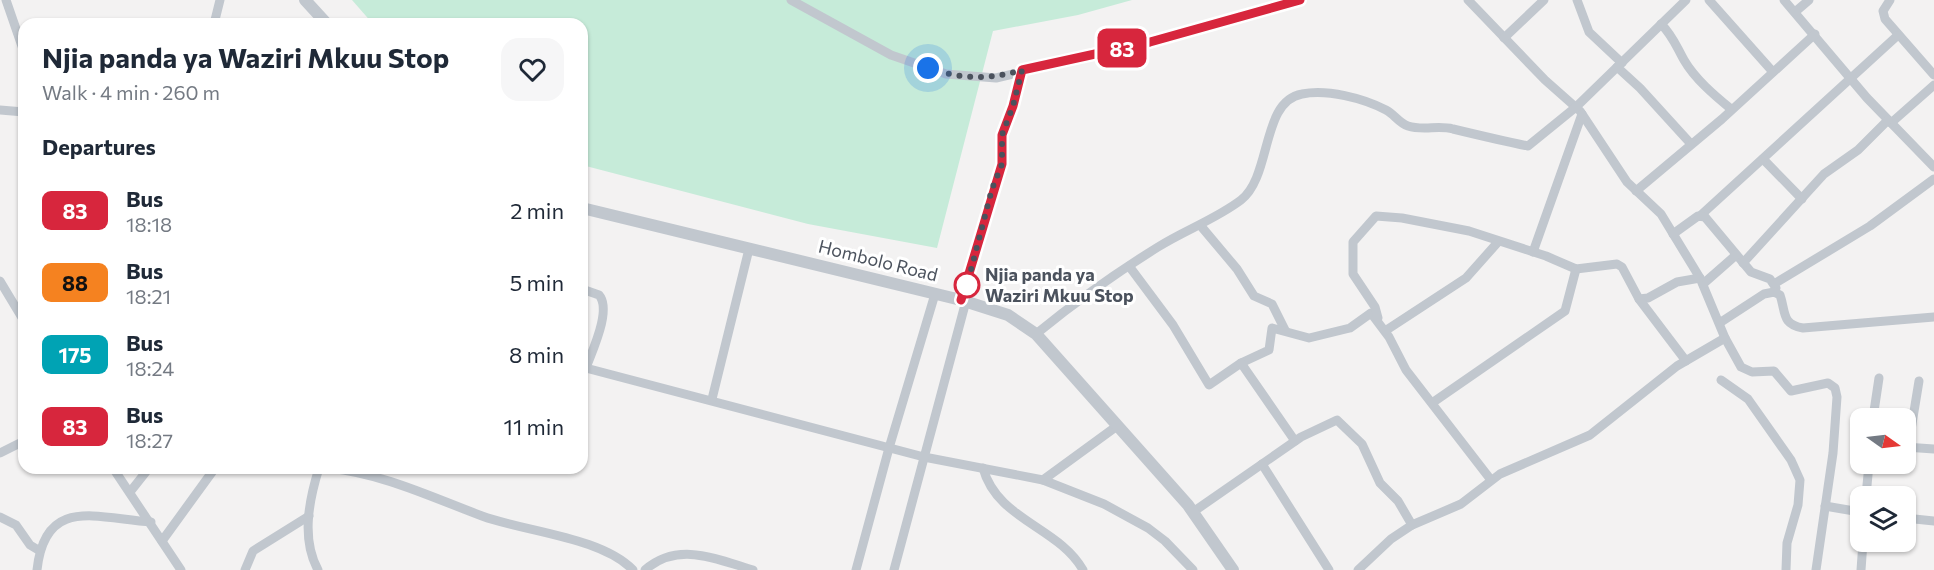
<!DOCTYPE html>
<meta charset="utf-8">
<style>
:root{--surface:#fff;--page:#f6f6f7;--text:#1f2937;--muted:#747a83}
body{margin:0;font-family:Commissioner,sans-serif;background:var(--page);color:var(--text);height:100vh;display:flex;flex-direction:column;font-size:22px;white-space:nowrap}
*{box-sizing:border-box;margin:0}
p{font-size:20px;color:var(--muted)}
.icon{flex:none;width:33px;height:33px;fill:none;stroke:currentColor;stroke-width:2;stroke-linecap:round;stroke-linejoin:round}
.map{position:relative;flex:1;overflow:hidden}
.drawer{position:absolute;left:18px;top:18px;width:570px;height:456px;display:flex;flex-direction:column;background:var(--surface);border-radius:18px;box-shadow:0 2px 4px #0004}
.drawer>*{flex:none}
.badge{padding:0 12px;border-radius:9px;font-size:21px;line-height:39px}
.needle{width:39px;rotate:104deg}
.buttons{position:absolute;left:1850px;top:408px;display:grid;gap:12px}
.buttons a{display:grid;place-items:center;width:66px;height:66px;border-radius:12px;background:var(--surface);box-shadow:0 2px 4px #0004;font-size:30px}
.you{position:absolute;width:30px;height:30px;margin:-15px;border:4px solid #fff;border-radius:50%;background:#1a73e8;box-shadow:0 0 0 9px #1a73e833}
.map>.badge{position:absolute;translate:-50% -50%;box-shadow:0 0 0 3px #fff}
h2{padding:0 24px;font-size:22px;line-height:54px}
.round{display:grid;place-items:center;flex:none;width:63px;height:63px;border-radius:18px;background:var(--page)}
.overview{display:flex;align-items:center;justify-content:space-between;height:102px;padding:0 24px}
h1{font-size:28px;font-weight:700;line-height:45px}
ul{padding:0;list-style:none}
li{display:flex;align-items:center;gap:18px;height:72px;padding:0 24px}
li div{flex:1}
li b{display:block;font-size:22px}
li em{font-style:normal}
li .badge{min-width:66px;font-weight:700;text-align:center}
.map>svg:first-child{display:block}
</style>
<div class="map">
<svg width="1934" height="570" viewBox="0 0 1934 570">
<rect width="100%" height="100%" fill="#f3f2f2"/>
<polygon fill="#c6ebd9" points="352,0 1132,0 1078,15 993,31 937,248 808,224 582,165 582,24 373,24"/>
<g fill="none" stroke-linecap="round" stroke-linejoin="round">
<g stroke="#c1c7ce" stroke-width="9">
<polyline points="6,0 24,52"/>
<polyline points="791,0 891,55 946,74 996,78 1150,42 1300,0"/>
<polyline points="1468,0 1545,80 1580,111 1627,182 1661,214 1700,278 1725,338 1741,367 1752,372 1774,371 1791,391 1828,383 1835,388 1837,397 1833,453 1816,570"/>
<polyline points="1577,0 1589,32 1622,63"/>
<polyline points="1709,0 1773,72"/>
<polyline points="1784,0 1867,98 1934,167"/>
<polyline points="1890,0 1883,11 1885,19 1934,75"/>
<polyline points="1795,12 1809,0"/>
<polyline points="214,24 220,0"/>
<path d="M1661,24c12,12 15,22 23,36 11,19 30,35 47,49"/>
<polyline points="1504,38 1544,0"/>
<polyline points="1617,67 1640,88 1691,144"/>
<polyline points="0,110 24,112"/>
<polyline points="1891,123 1934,85"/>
<polyline points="1763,159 1802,199"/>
<polyline points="1636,191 1722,119 1815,34"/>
<polyline points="1701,215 1897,36"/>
<polyline points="1200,225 1237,269 1254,296 1272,304 1285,330"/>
<polyline points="1673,234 1698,216 1705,217 1751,272 1770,279 1776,288"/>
<polyline points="1533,252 1582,114"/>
<polyline points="1743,263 1824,174 1858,150 1888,120"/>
<polyline points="1129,266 1173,325 1209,385 1241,363 1269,350 1272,328 1309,338 1350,328 1371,313 1389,337 1406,370 1491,480"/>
<polyline points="0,281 24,321"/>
<polyline points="1703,284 1736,255"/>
<polyline points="1774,284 1870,226 1934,179"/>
<path d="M582,289l17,6c13,15 -7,56 -13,73"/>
<polyline points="1639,299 1648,298 1677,282 1700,278"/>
<polyline points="961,300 1002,164 1002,135 1013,106 1022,70"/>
<polyline points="1378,318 1375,307 1353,274 1353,242 1376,216 1402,218 1469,231 1546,256 1576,269 1617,264 1622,267 1639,299 1686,361"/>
<path d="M1721,322l43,-28 10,-2 6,3c6,17 1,29 23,33l131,-11"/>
<polyline points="1385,331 1466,278 1498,242"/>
<path d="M1036,334c39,-32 80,-61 122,-87 27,-17 58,-28 83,-47 31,-24 20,-99 61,-106 25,-5 61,4 84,16 8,4 13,13 22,16 15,5 30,-1 45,3 25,6 50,12 75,17l48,-39 110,-107"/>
<polyline points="1241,363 1295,441"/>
<polyline points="582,367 924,457 1043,480 1104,504 1148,528 1165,541 1193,570"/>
<polyline points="1721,380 1748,399 1791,460 1800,480 1798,505 1787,543 1786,570"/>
<polyline points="712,399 749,249"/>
<polyline points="1432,403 1565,311 1576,269"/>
<polyline points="1873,418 1879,378"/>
<polyline points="1905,447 1934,449"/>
<polyline points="1908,448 1919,381"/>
<polyline points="0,453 24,441"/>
<polyline points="1262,464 1329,570"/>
<polyline points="113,468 181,570"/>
<path d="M329,468c55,6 102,29 153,48 44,16 119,21 151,54"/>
<path d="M983,468c14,52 76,59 100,102"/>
<polyline points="1043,480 1117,426"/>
<polyline points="130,492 149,468"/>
<polyline points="1866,496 1869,464"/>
<polyline points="1825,506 1860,512"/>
<polyline points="1193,512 1301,437 1337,420 1362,444 1380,483 1398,501 1412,525"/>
<polyline points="0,517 16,525 30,545 40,551"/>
<polyline points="1905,518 1934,521"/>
<polyline points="162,541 215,468"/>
<path d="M37,570c8,-74 59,-52 114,-48"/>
<polyline points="245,570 253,551 309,516"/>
<path d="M318,570c-17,-31 -9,-70 1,-102"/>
<path d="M645,570c33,-29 71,-11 108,0"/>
<polyline points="856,570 889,448 935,294"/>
<polyline points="894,570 966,301"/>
<polyline points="1358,570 1391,539 1412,525 1461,504 1500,474 1590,435 1677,366 1725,338"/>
<polyline points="1861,570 1863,542"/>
</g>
<g stroke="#c1c7ce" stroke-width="12">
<polyline points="305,0 327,24"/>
<polyline points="582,208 961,300 1008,315 1036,334 1188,505 1233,570"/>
</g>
</g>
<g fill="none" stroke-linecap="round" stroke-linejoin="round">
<g stroke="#fff" stroke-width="14">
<polyline id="line" points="961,300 1002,164 1002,135 1013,106 1022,70 1150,42 1300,0"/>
</g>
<use href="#line" stroke="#d7263d" stroke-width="9"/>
<path stroke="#4b525d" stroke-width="6" stroke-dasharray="0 10.8" d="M928,68c31,11 62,12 94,2l-9,36 -11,29v29l-10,25 -25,96"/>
</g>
<circle fill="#fff" stroke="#d7263d" stroke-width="3" cx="967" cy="285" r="12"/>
<g text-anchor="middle" stroke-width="6" stroke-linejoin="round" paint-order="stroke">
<g font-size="18" fill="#4b525d" stroke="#fff">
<text transform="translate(878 261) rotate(14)" y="6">Hombolo Road</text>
</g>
<g font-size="18" font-weight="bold" fill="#4b525d" stroke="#fff" text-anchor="start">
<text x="985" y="281">Njia panda ya<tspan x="985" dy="21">Waziri Mkuu Stop</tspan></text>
</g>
</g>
</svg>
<div class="buttons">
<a><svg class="needle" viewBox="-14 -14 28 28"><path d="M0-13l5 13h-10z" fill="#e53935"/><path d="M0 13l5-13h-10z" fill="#747a83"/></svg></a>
<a><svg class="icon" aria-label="layers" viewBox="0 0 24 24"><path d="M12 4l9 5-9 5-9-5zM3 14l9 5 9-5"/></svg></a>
</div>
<div class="you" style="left:928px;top:68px"></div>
<b class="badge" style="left:1122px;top:48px;background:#d7263d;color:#fff">83</b>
<section class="drawer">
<div class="overview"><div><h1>Njia panda ya Waziri Mkuu Stop</h1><p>Walk · 4 min · 260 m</p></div><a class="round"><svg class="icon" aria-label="heart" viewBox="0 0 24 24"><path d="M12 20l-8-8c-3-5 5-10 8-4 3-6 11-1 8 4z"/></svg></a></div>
<h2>Departures</h2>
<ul>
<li><span class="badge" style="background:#d7263d;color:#fff">83</span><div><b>Bus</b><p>18:18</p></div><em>2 min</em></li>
<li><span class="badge" style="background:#f58220;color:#111">88</span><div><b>Bus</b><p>18:21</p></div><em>5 min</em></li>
<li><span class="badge" style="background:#00a3b4;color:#fff">175</span><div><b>Bus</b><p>18:24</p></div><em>8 min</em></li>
<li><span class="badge" style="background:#d7263d;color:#fff">83</span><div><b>Bus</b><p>18:27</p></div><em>11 min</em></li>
</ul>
</section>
</div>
